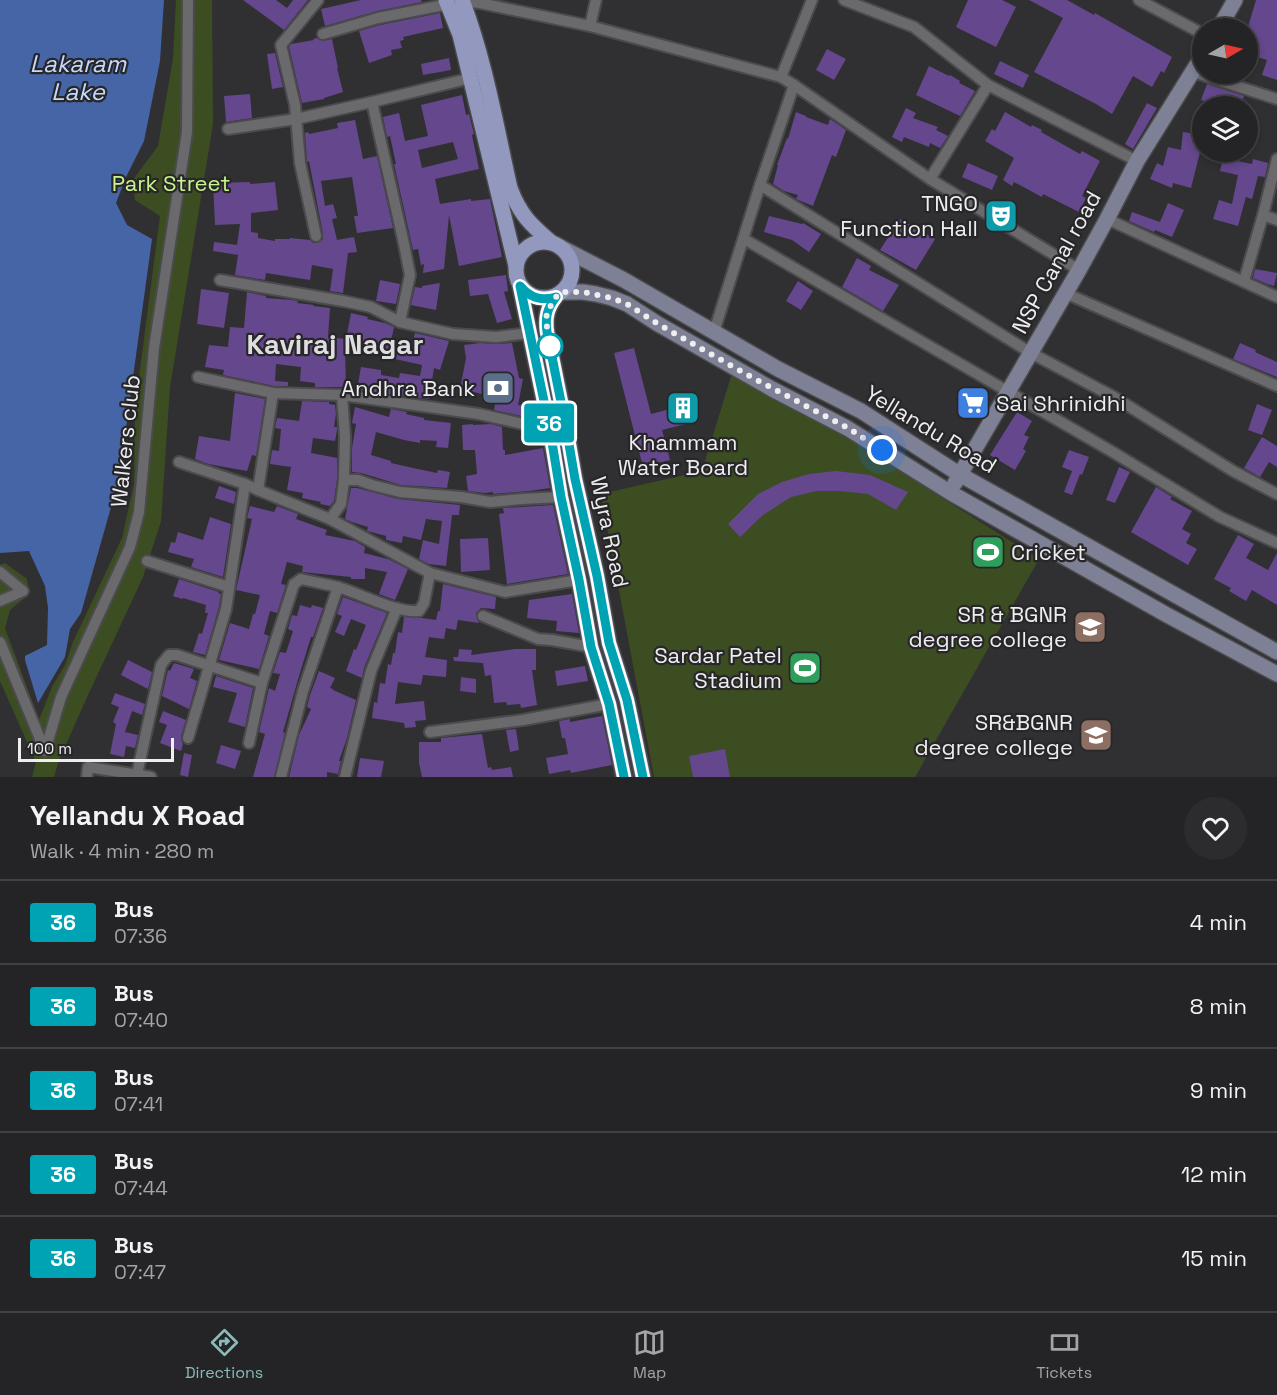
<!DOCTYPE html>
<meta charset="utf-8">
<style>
:root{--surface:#242426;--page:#2c2c2e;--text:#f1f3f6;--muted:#a3a4a7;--line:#414143;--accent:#8bbbb9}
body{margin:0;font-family:"Space Grotesk",sans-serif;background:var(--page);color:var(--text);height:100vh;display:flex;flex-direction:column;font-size:22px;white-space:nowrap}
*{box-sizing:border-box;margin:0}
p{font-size:20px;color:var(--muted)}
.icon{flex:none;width:33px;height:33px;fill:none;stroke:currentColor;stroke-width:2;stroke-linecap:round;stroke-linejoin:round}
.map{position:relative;height:777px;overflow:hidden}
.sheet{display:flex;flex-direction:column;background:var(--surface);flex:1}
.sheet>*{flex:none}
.badge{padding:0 12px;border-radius:4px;font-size:21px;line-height:39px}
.needle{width:39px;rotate:81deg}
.buttons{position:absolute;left:1192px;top:18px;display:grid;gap:12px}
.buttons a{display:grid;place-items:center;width:66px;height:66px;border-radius:50%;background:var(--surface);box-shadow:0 3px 9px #0003,0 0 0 2px var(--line);font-size:30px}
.scale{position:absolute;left:18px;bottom:15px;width:156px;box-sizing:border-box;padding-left:6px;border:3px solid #eeeef0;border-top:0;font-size:16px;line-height:21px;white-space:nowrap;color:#eeeef0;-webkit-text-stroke:4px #272628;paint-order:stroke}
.you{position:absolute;width:30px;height:30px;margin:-15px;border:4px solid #fff;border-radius:50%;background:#1a73e8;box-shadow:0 0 0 9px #1a73e833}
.map>.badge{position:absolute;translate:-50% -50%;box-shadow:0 0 0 3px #fff}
.round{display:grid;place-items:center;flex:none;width:63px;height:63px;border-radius:32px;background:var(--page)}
.overview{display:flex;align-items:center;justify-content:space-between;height:102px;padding:0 30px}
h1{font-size:28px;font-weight:600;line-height:45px}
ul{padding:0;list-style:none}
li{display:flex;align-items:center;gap:18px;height:84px;padding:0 30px;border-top:2px solid var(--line)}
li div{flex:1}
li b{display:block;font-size:22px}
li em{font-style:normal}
li .badge{min-width:66px;font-weight:700;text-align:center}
.tab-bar{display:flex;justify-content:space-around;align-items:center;height:84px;border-top:2px solid var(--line);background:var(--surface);font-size:16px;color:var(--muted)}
.tab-bar a{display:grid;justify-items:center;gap:3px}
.tab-bar .selected{color:var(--accent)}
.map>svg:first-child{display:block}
</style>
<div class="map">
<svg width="1277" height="777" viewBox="0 0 1277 777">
<rect width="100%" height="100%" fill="#303032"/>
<g fill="#3c4e21">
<polygon points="176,0 212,0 213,124 170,387 161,521 143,577 88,695 59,760 54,777 32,777 36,762 0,681 0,565 5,563 27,579 29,594 10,610 5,628 39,720 52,687 65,665 73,642 122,538 134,484 135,408 160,216 135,200 133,180 158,146 173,59"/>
<polygon points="734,367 1039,559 915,777 654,777 601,494 702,471"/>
</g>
<polygon fill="#4565a7" points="0,0 164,0 160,61 144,141 126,177 116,203 127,225 152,239 119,479 81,613 70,629 65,657 38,703 25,660 25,656 47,645 48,608 45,586 29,551 0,553"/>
<g fill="#64478c" fill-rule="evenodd">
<polygon points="243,0 276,0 287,8 293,0 308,0 284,30"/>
<polygon points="361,0 421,0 422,2 377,11 325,26 321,9"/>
<polygon points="968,0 1002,0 1016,7 996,47 956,27"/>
<polygon points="1029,0 1067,0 1094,15 1095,13 1172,57 1164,73 1161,71 1152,87 1133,76 1112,114 1096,104 1034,72 1063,18"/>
<polygon points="1256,0 1277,0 1277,80 1262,75 1267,60 1248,54 1248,27"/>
<polygon points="440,13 443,28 403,37 404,40 400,41 402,48 391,50 392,55 369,63 359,31 380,25"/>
<polygon points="317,38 322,41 332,39 338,68 337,68 343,92 324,98 324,99 302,103 289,47 291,44 314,40 313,39"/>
<polygon points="827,49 846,59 834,80 816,70"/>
<polygon points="275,53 283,87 272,89 267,54"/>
<polygon points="449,58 451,70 423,75 421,64"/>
<polygon points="1000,61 1029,75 1023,88 994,74"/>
<polygon points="929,66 949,76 950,75 960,81 959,83 975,91 960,116 916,95"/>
<polygon points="1207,84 1244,96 1240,106 1219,106 1201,100"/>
<polygon points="250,94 252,118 226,122 224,96"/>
<path d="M462,95l4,20 3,-1 5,20 -2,1 7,34 -44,10 5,25 31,-5v2l19,-2 12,58 -43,9 -10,-51 -5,54 -21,4 1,-9 -3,1 -3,-16 -5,1 -19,-86h2l-6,-28 -3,1 -4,-20 16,-4 6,28 23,-5 -7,-31zM453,142l5,17 -36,9 -4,-18z"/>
<polygon points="1147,103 1157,108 1133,149 1125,144"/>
<polygon points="906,108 916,113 913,118 938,127 936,130 948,136 940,148 930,143 929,147 904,137 902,142 892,137"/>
<polygon points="796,112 806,116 806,117 828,125 830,119 846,130 836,157 832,155 813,206 796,199 798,195 784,191 773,184 778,165 777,165 787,138 788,139"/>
<polygon points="1005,112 1031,127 1032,125 1042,130 1041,132 1080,154 1082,151 1100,161 1082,196 1086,198 1079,212 1043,194 1042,197 1014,182 1012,186 1003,180 1014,158 985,141 992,129 995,131"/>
<polygon points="355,120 363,159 377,156 393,228 357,233 354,216 358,216 352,177 321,181 325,206 333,204 337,218 332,219 337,240 354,237 357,252 348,253 343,293 330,291 333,269 312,265 310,280 266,273 265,280 235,275 238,255 213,251 214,242 237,245 240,224 215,225 213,183 250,182 250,184 275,182 278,210 251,213 251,232 258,233 258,238 275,241 275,239 290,239 290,238 310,240 313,243 318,243 323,239 323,234 309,161 307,162 305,133 308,132 309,134 338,128 337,123"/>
<polygon points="1183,132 1203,135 1201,148 1191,188 1173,183 1172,188 1150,179 1157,163 1163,166 1168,147 1181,150"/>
<polygon points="1223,158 1252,164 1253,159 1268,163 1265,177 1258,176 1252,199 1246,197 1238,226 1213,219 1219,200 1232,204 1238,175 1220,171"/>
<polygon points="968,163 998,176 992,190 962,177"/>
<polygon points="1168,203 1184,210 1172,237 1155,230 1154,232 1129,221 1132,212 1160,222"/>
<polygon points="769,216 802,224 803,223 821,234 809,252 792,240 764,232"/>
<polygon points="900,219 935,239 916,270 880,250"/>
<polygon points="857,258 871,266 869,270 899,285 883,311 842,287"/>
<polygon points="1255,269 1277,273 1274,286 1267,284 1253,278"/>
<polygon points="506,275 508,291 504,292 512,319 497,323 488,294 470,296 468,280"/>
<polygon points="380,280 400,284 396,304 376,301"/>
<polygon points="798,281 813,291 801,310 786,301"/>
<polygon points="440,283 436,310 411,305 415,287 422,288 422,286"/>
<polygon points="201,289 229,293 224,328 197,324"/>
<polygon points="247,292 266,296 266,298 292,300 298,301 297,303 314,305 313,306 330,308 328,337 346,339 351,313 368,317 367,319 385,323 394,327 390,346 410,350 415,333 449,341 440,370 434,368 429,399 357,390 361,367 381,370 381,375 399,378 400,373 420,376 422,365 359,351 345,349 346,387 315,387 315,383 300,381 301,367 276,364 275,381 288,382 288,386 274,386 223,375 224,370 205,367 209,345 228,347 230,327 244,328"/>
<polygon points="480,343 496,344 512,343 519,378 523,379 518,405 524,406 526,417 494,410 496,397 460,389 466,358 464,345"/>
<polygon points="1240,343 1256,350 1255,352 1277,362 1277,377 1233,359"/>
<polygon points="634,348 651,414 693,403 698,421 662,430 670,460 643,467 614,353"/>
<polygon points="235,393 265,399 256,456 252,455 247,471 208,464 195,459 199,436 230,441"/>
<polygon points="302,401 329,402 329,404 335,405 336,414 334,427 337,427 337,430 335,441 313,438 311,453 337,458 337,479 334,501 330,506 320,504 321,502 302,498 303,493 287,490 291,467 270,464 272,450 279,451 281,429 275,428 277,418 299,421"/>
<polygon points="1257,404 1272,410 1262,435 1248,430"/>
<polygon points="355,407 389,417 391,409 407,412 406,414 424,418 424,420 451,423 448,448 436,447 437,441 420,440 420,443 404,440 376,432 371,455 391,461 391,463 413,468 437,473 438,470 450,472 447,488 401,485 361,473 352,472 352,448 356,424 352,423"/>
<polygon points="1017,412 1032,421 1024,435 1029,437 1023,449 1026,451 1015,470 990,455"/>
<polygon points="473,424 473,425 491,424 502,427 503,450 505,450 505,455 543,448 550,488 530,491 493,494 493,492 485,493 468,491 466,476 477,474 475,450 463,450 462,425"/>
<polygon points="1262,437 1277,446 1277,467 1269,462 1260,477 1244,468"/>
<polygon points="1069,450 1089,457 1082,475 1080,474 1072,495 1064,492 1072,471 1062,467"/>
<polygon points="1119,467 1130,472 1115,503 1106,500"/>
<polygon points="836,471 870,475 908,492 896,510 868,494 839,491 817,491 791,497 763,515 740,537 728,524 758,494 782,482 809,474"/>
<polygon points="219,486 236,492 234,504 215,498"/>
<polygon points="1156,487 1172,497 1170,499 1192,511 1182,529 1191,534 1186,543 1197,549 1188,565 1131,532"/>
<polygon points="351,488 357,488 398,499 460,505 459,515 452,515 446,566 429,564 419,559 423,540 439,544 442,521 426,519 421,540 403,536 402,543 386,540 386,536 371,532 367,531 368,527 352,522 345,519"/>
<polygon points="553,505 568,574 507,584 499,514 504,513 503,508"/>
<polygon points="250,506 274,512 277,506 298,514 296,519 327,530 325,535 355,541 365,547 364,553 388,559 408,569 395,600 379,594 387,572 365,568 365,579 351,579 351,577 302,572 303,566 287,562 281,584 286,585 277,613 270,611 264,634 269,636 259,669 219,660 230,623 249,629 253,614 255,614 260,595 236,590 252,519 247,518"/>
<polygon points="210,517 231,524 223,577 191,567 194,559 168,552 171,542 175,543 178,532 203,540"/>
<polygon points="1238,535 1254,544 1246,558 1268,570 1277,553 1277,605 1252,590 1246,601 1229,591 1231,588 1214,579"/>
<polygon points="488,538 490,570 461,572 460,539"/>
<polygon points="179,579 219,592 218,593 221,594 219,607 205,655 193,652 199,633 202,634 208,613 205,613 206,605 183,598 182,599 173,596"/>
<polygon points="443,584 496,597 495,609 481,608 476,613 476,616 479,623 458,620 456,630 446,628 444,639 429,637 425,657 447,660 446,677 423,675 421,685 398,682 395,704 424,701 426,720 415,721 416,727 405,728 404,723 372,718 374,702 377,703 380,683 385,684 388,664 391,665 393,653 395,653 398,632 402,633 404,617 422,618 436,620 438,611 440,611"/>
<polygon points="572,594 579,633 556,631 557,621 527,618 529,600"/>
<polygon points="343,597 387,613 364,668 362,678 346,671 354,649 356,650 366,625 351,619 344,636 335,632 342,616 337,614"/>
<polygon points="300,605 311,608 312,605 323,608 313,637 311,637 299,676 283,732 285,733 274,777 253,777 265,734 259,732 269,688 275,691 280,674 273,673 280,652 286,653 293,631 288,629 292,615 297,616"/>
<polygon points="459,649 472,650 471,655 515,649 536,649 536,670 532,670 537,705 521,708 520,704 507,705 506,702 494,703 491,675 485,676 483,663 454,661 453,657 458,657"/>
<polygon points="128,660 152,672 148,689 121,675"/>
<polygon points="174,663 194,669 190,678 197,681 189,709 162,696 168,670 170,671"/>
<polygon points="585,666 588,681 557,686 555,671"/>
<polygon points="319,671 335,678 330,688 333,689 333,690 356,700 347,738 339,761 341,761 338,774 327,772 327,777 289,777 299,735 311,709 307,707 310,695"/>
<polygon points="216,676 253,688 245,727 228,722 237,693 213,687"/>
<polygon points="461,677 476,679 476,693 460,691"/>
<polygon points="115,693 145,704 142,715 132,711 125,732 138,735 135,748 126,746 124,757 110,754 116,724 113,722 119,707 111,704"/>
<polygon points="163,711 186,720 181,736 181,740 183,744 181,751 160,743 167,725 159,722"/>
<polygon points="602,716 612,765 571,773 570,770 549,774 546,758 568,754 565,738 562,738 559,721 570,719 570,722"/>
<polygon points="516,729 519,750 510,752 506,730"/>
<polygon points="482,734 488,768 491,767 492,770 511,767 513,777 422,777 419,763 419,742 441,742 441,738"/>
<polygon points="221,745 241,751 235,769 216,763"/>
<polygon points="725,749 730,777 693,777 689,756"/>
<polygon points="184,753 192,755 188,777 180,775"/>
<polygon points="360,758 384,761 381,777 357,777"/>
</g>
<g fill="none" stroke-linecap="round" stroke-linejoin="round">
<g stroke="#4b4b4d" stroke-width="14">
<g id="street">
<polyline points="844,0 914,27 988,85 1137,161"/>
<polyline points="1139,0 1203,34"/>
<polyline points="463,1 480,3 590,26 781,77 794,85 930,179 1079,270"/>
<polyline points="590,26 596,0"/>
<polyline points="323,34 378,18 449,4"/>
<polyline points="1193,72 1277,99"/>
<polyline points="781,77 812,0"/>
<polyline points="372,102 404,244 410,275 400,322"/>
<polyline points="228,129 296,119 372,102 471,78"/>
<polyline points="930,179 988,85"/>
<polyline points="760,185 1031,353 1114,397 1233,471 1277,494"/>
<polyline points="1263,215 1277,220"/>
<polyline points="1107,219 1277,297"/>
<polyline points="316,236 300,163 295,105 281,45 318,0"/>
<polyline points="744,239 1111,451 1220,517 1277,543"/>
<polyline points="220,280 343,301 371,307 400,322 453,334 496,337 530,333"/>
<polyline points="1244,281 1263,215 1277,159"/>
<polyline points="1065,293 1277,386"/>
<polyline points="714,332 760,185 794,85"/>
<polyline points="198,377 273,393 342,395 422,406 479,414 550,430"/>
<polyline points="179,462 245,484 258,490 330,519 430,573 505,592 579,580"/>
<polyline points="344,480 358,480 372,485 400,492 461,497 490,502 522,499 561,497"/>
<polyline points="258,490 273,393"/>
<polyline points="330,519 341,504 344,480 345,437 342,395"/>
<polyline points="147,561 229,587"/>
<polyline points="0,572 23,591 0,601"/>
<polyline points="483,616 538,639 552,640 591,647"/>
<polyline points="0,642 45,751 61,697 130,547 139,512 154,348 187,132 188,0"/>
<polyline points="430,732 523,720 609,704"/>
<polyline points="188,738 226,609 245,484"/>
<path d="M249,743l13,-60 32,-99 7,-5c12,3 25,5 37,8 23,7 58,26 81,24l5,-8 6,-30"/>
<polyline points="137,774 161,665 169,655 177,655 262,683"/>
<polyline points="87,777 88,767 151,777"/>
<polyline points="281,777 303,691 338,587"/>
<polyline points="345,777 371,671 397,608"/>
</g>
</g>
<g stroke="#4b4b4d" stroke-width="18">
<g id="secondary">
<polyline points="1219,28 1235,0"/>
<polyline points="560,247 624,280 778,369 861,411 959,474 1277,652"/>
<polyline points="562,292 583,292 596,294 612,298 627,304 658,324 772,389 847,428 951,493 1167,615 1277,674"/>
<polyline points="955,483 1079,270 1107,219 1137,161 1203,55"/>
</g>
</g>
<g stroke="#4b4b4d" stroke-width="18">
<g id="primary">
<polyline points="446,0 460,35 516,266"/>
<path d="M462,0c23,60 34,126 48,188 10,27 21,37 42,55"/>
<circle cx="544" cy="270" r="28"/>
<polyline points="520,286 550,430 561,497 579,580 591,647 609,704 624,777"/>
<path d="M556,296c-9,12 -11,22 -9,36l19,95 9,52 22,97 12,67 18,57 16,77"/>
</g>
</g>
<use href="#street" stroke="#6a696c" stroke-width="10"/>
<use href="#secondary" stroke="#7e8095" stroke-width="15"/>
<use href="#primary" stroke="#9398be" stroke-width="15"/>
</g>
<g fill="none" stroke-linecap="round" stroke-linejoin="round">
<g stroke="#fff" stroke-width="14">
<path id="line" d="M624,777l-15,-73 -18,-57 -12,-67 -18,-83 -11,-67 -30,-144c10,12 21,15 36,11 -9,11 -11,21 -9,35l19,95 9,52 22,97 12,67 18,57 16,77"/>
</g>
<use href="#line" stroke="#00a3b4" stroke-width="9"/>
<polyline stroke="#eeeef0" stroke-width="6" stroke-dasharray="0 10.8" points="550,346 552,352 546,322 547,312 556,297 562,292 583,292 612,298 627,304 658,324 753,378 848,428 882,450"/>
</g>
<defs>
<g id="theatre-square" transform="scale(1.725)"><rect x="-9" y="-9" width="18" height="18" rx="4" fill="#0f9aa8" stroke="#272628"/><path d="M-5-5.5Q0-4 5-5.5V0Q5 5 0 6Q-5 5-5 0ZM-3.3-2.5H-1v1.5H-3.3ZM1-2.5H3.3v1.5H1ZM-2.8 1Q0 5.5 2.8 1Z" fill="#fff"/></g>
<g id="bank-square" transform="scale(1.725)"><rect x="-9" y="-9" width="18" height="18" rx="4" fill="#5c6f8a" stroke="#272628"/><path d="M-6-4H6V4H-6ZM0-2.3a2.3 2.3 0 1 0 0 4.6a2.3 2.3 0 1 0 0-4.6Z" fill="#fff"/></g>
<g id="supermarket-square" transform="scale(1.725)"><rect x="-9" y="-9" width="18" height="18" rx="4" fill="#3f7fe0" stroke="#272628"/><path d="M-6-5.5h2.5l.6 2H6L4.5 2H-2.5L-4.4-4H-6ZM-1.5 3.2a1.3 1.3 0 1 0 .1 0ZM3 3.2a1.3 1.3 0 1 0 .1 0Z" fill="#fff"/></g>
<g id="building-square" transform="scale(1.725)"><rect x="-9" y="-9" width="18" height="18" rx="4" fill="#0f9aa8" stroke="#272628"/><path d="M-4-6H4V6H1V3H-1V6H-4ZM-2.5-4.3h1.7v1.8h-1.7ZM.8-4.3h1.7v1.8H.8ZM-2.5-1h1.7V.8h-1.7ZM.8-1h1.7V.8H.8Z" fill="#fff"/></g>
<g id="stadium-square" transform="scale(1.725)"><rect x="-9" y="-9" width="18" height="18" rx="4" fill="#2e9e5b" stroke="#272628"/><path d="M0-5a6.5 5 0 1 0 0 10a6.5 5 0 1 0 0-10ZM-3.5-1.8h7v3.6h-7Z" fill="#fff"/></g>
<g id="university-square" transform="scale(1.725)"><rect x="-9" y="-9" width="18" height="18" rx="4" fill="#8d6e63" stroke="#272628"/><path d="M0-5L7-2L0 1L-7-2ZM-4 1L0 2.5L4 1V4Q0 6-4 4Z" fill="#fff"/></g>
</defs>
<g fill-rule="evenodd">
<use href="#theatre-square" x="1001" y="216"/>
<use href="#bank-square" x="498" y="388"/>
<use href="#supermarket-square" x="973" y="403"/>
<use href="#building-square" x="683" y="408"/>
<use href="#stadium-square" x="988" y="552"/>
<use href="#university-square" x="1090" y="627"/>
<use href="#stadium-square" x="805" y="668"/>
<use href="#university-square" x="1096" y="735"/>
</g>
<circle fill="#fff" stroke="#00a3b4" stroke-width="3" cx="550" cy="346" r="12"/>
<g text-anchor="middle" stroke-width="4.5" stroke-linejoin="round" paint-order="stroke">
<g font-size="22" fill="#c7f48b" stroke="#272628">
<text x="171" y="191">Park Street</text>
</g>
<g font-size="22" fill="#eeeef0" stroke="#272628" text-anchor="end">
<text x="978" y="211">TNGO<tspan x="978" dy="25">Function Hall</tspan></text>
<text x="475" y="396">Andhra Bank</text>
<text x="996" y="411" text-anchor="start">Sai Shrinidhi</text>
<text x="683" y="450" text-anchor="middle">Khammam<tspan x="683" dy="25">Water Board</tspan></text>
<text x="1011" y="560" text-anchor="start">Cricket</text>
<text x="1067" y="622">SR &amp; BGNR<tspan x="1067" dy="25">degree college</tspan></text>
<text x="782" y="663">Sardar Patel<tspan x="782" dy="25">Stadium</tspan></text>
<text x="1073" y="730">SR&amp;BGNR<tspan x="1073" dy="25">degree college</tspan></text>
</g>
<g font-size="22" fill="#eeeef0" stroke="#272628">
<text transform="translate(1056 262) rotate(-61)" y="8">NSP Canal road</text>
<text transform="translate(931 429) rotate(31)" y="8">Yellandu Road</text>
<text transform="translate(125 441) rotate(-84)" y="8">Walkers club</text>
<text transform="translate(610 532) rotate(78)" y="8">Wyra Road</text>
</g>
<g font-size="24" font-style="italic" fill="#c4d8fd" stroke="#272628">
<text x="78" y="72">Lakaram<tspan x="78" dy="28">Lake</tspan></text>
</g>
<g font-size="28" font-weight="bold" fill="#dedde0" stroke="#272628">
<text x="335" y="354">Kaviraj Nagar</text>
</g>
</g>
</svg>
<div class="buttons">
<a><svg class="needle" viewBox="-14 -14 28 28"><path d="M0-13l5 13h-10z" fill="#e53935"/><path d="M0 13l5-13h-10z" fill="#a3a4a7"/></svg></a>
<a><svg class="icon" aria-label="layers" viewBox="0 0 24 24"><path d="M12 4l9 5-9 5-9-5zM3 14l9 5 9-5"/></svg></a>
</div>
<div class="scale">100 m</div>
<div class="you" style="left:882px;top:450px"></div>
<b class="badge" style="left:549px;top:423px;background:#00a3b4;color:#fff">36</b>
</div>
<section class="sheet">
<div class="overview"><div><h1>Yellandu X Road</h1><p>Walk · 4 min · 280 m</p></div><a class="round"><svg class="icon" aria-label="heart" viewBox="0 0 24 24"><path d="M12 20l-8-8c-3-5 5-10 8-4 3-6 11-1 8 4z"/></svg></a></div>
<ul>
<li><span class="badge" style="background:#00a3b4;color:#fff">36</span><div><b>Bus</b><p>07:36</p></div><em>4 min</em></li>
<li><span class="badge" style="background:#00a3b4;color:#fff">36</span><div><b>Bus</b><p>07:40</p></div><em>8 min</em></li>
<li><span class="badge" style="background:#00a3b4;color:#fff">36</span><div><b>Bus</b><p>07:41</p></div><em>9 min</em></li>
<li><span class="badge" style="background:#00a3b4;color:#fff">36</span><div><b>Bus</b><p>07:44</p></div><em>12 min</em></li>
<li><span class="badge" style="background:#00a3b4;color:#fff">36</span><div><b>Bus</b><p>07:47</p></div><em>15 min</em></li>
</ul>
</section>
<nav class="tab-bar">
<a class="selected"><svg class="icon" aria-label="directions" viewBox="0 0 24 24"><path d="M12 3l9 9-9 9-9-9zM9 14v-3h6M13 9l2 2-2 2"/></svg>Directions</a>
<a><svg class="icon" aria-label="map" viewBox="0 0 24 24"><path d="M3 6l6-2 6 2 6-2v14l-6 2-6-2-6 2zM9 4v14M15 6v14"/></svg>Map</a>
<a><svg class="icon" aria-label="tickets" viewBox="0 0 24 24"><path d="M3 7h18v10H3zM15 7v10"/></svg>Tickets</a>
</nav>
